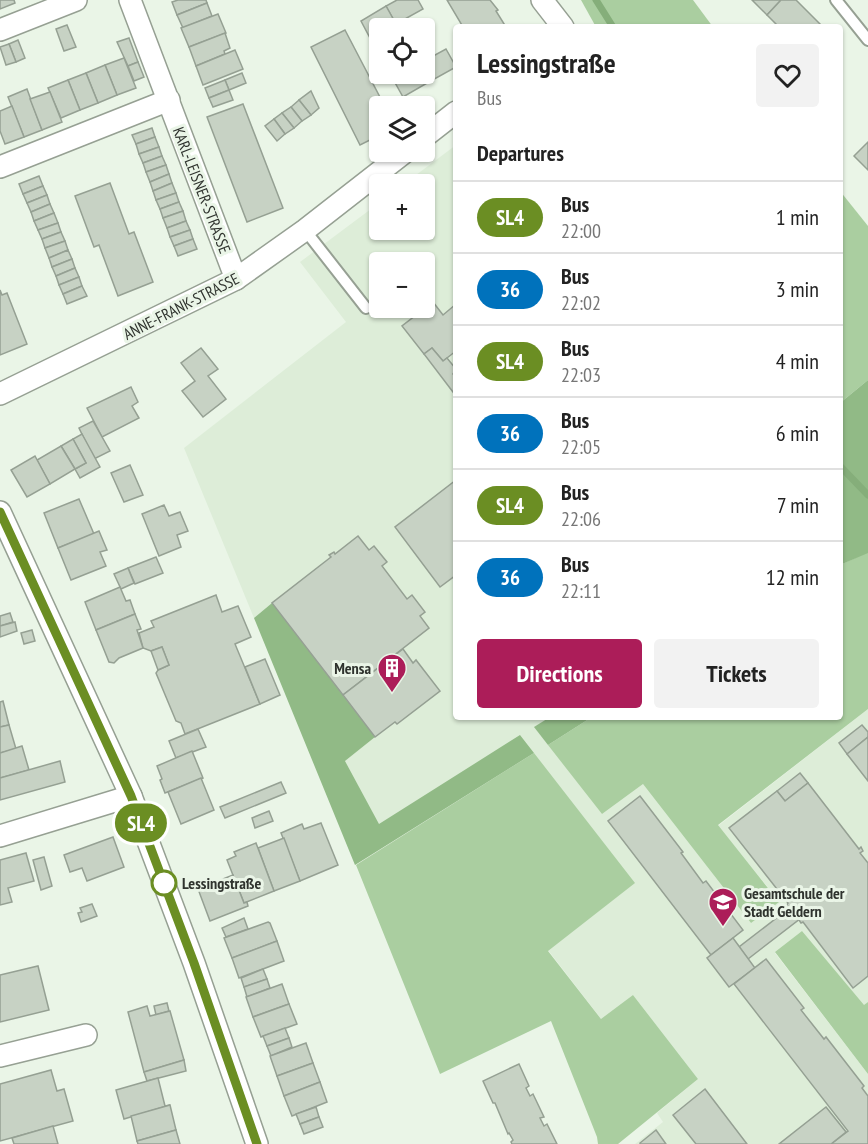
<!DOCTYPE html>
<meta charset="utf-8">
<style>
:root{--surface:#fff;--page:#f2f2f2;--text:#222;--muted:#767676;--line:#e0e0e0;--accent:#ac1d59}
body{margin:0;font-family:"PT Sans Narrow",sans-serif;background:var(--page);color:var(--text);height:100vh;display:flex;flex-direction:column;font-size:22px;white-space:nowrap}
*{box-sizing:border-box;margin:0}
p{font-size:20px;color:var(--muted)}
.icon{flex:none;width:33px;height:33px;fill:none;stroke:currentColor;stroke-width:2;stroke-linecap:round;stroke-linejoin:round}
.map{position:relative;flex:1;overflow:hidden}
.sheet{position:absolute;left:453px;top:24px;width:390px;height:696px;display:flex;flex-direction:column;background:var(--surface);border-radius:6px;box-shadow:0 2px 4px #0004}
.sheet>*{flex:none}
.badge{padding:0 12px;border-radius:20px;font-size:21px;line-height:39px}
.buttons{position:absolute;left:369px;top:18px;display:grid;gap:12px}
.buttons a{display:grid;place-items:center;width:66px;height:66px;border-radius:6px;background:var(--surface);box-shadow:0 2px 4px #0004;font-size:30px}
.map>.badge{position:absolute;translate:-50% -50%;box-shadow:0 0 0 3px #fff}
h2{padding:0 24px;font-size:22px;line-height:54px}
.round{display:grid;place-items:center;flex:none;width:63px;height:63px;border-radius:6px;background:var(--page)}
.overview{display:flex;align-items:center;justify-content:space-between;height:102px;padding:0 24px}
h1{font-size:28px;font-weight:800;line-height:45px}
.action{display:flex;gap:12px;margin-top:auto;padding:12px 24px}
.action a{flex:1;height:69px;border-radius:6px;background:var(--accent);color:#fff;font-size:24px;font-weight:800;line-height:69px;text-align:center}
.action a+a{background:var(--page);color:var(--text)}
ul{padding:0;list-style:none}
li{display:flex;align-items:center;gap:18px;height:72px;padding:0 24px;border-top:2px solid var(--line)}
li div{flex:1}
li b{display:block;font-size:22px}
li em{font-style:normal}
li .badge{min-width:66px;font-weight:700;text-align:center}
.map>svg:first-child{display:block}
</style>
<div class="map">
<svg width="868" height="1144" viewBox="0 0 868 1144">
<rect width="100%" height="100%" fill="#eaf5e7"/>
<path fill="#ddedd8" fill-rule="evenodd" d="M456,145v572h94l-15,10 67,87 41,-30 108,139 28,-22 -61,-75 150,-117v293l-4,4 -62,-75 -27,22 93,121v70h-233l28,-22 -6,-9 41,-34 -65,-84 -31,25 -54,-70 86,-67 -114,-147 -141,89 -34,-64 30,-24 -103,-134 -18,15 -70,-170 162,-126 -46,-60 79,-59 1,27h44v-46h-20zM380,262h44v46h-44z"/>
<g fill="#aacea0">
<polygon points="581,0 693,0 713,27 596,27"/>
<polygon points="840,191 868,226 868,380 840,403"/>
<polygon points="866,553 868,553 868,709 718,825 779,902 751,923 643,784 602,814 548,745 592,717 840,717 840,565"/>
<polygon points="534,753 635,883 548,951 601,1019 633,995 698,1079 618,1144 598,1144 597,1137 551,1021 440,1074 356,865"/>
<polygon points="802,931 864,1005 868,1002 868,1074 775,952"/>
</g>
<g fill="#91ba86">
<polygon points="868,380 868,553 840,565 840,403"/>
<polygon points="272,603 375,737 345,761 379,824 520,735 534,753 355,865 254,618"/>
<polygon points="550,717 592,717 548,745 534,727"/>
</g>
<g fill="none" stroke-linecap="round" stroke-linejoin="round">
<g stroke="#85ae7a" stroke-width="7">
<polyline points="596,0 613,27"/>
<polyline points="840,466 868,495"/>
</g>
</g>
<g fill="#c7d2c4" stroke="#95a093" stroke-width="1.5">
<polygon points="0,0 14,0 15,3 0,9"/>
<polygon points="178,0 206,0 207,3 177,15 172,2"/>
<polygon points="397,0 418,0 423,9 396,24 386,6"/>
<polygon points="447,0 490,0 498,10 496,11 506,27 463,27"/>
<polygon points="752,0 781,0 767,15"/>
<polygon points="781,0 796,0 823,27 779,27 767,15"/>
<polygon points="207,3 212,16 183,28 177,15"/>
<polygon points="386,6 396,24 388,28 380,28 380,33 370,38 361,21"/>
<polygon points="218,14 226,33 189,47 181,28"/>
<polygon points="67,25 76,47 64,51 56,29"/>
<polygon points="345,30 383,103 383,106 380,106 380,135 360,145 311,47"/>
<polygon points="225,33 230,48 224,51 225,54 196,66 189,47"/>
<polygon points="129,38 138,62 128,66 117,42"/>
<polygon points="18,40 25,58 16,62 9,44"/>
<polygon points="9,44 16,62 6,65 0,47"/>
<polygon points="446,49 456,67 429,82 424,74 424,61"/>
<polygon points="235,50 243,69 203,85 196,66"/>
<polygon points="124,58 136,88 117,95 105,65"/>
<polygon points="138,62 144,77 134,81 128,66"/>
<polygon points="105,65 117,95 98,103 86,73"/>
<polygon points="86,73 98,103 80,110 68,80"/>
<polygon points="242,73 246,83 229,90 225,80"/>
<polygon points="403,74 424,74 429,82 403,97 393,79"/>
<polygon points="68,80 80,110 61,118 48,88"/>
<polygon points="225,80 229,90 209,98 205,88"/>
<polygon points="27,89 42,130 24,137 8,97"/>
<polygon points="229,90 233,100 213,107 209,98"/>
<polygon points="311,91 319,108 311,115 299,100"/>
<polygon points="50,92 62,122 42,130 30,99"/>
<polygon points="299,100 311,115 302,121 291,107"/>
<polygon points="243,104 283,208 247,222 207,117"/>
<polygon points="12,106 24,137 5,144 0,131 0,111"/>
<polygon points="291,107 302,121 294,128 282,113"/>
<polygon points="282,113 294,128 285,134 274,119"/>
<polygon points="274,119 285,134 277,141 265,126"/>
<polygon points="152,128 155,137 136,144 132,135"/>
<polygon points="155,137 159,147 139,154 136,144"/>
<polygon points="868,142 868,170 854,156"/>
<polygon points="159,147 162,156 143,163 139,154"/>
<polygon points="162,156 166,165 146,172 143,163"/>
<polygon points="166,165 169,174 150,182 146,172"/>
<polygon points="169,174 172,183 153,191 150,182"/>
<polygon points="39,176 43,186 23,194 19,184"/>
<polygon points="110,183 129,234 134,232 153,282 118,296 99,245 94,247 75,196"/>
<polygon points="172,183 176,193 156,200 153,191"/>
<polygon points="43,186 47,195 27,203 23,194"/>
<polygon points="176,193 179,202 160,209 156,200"/>
<polygon points="47,195 50,204 31,212 27,203"/>
<polygon points="179,202 183,211 163,218 160,209"/>
<polygon points="50,204 54,213 34,221 31,212"/>
<polygon points="183,211 186,221 167,228 163,218"/>
<polygon points="54,213 58,223 38,230 34,221"/>
<polygon points="186,221 190,230 170,237 167,228"/>
<polygon points="58,223 61,232 42,239 38,230"/>
<polygon points="190,230 193,239 174,246 170,237"/>
<polygon points="61,232 65,241 45,248 42,239"/>
<polygon points="193,239 197,249 178,256 174,246"/>
<polygon points="65,241 68,250 49,258 45,248"/>
<polygon points="68,250 72,259 52,267 49,258"/>
<polygon points="72,259 75,268 56,276 52,267"/>
<polygon points="75,268 79,277 59,285 56,276"/>
<polygon points="79,277 82,286 63,294 59,285"/>
<polygon points="82,286 87,296 67,304 63,294"/>
<polygon points="0,290 2,295 7,293 27,344 0,355"/>
<polygon points="433,302 443,315 456,304 456,351 443,361 432,348 424,354 402,326"/>
<polygon points="201,348 218,369 208,376 226,399 203,417 182,391 195,381 181,363"/>
<polygon points="432,348 443,361 447,358 456,369 453,374 456,378 456,396 424,354"/>
<polygon points="131,387 138,402 132,406 139,418 102,437 87,408"/>
<polygon points="93,421 110,451 94,459 79,428"/>
<polygon points="82,434 100,467 80,478 75,469 86,463 73,439"/>
<polygon points="73,439 86,463 75,469 61,446"/>
<polygon points="61,446 75,469 50,484 37,460"/>
<polygon points="35,456 50,484 27,497 11,470"/>
<polygon points="130,465 143,495 124,502 111,473"/>
<polygon points="456,480 456,575 440,587 395,527"/>
<polygon points="79,499 94,534 58,548 44,513"/>
<polygon points="164,505 169,516 180,512 188,531 177,535 181,547 159,556 142,514"/>
<polygon points="99,531 107,550 100,552 106,566 71,580 58,548"/>
<polygon points="358,536 369,550 374,546 387,562 382,566 407,599 412,595 425,612 420,616 429,628 343,695 272,603 331,557 329,555 334,552 335,554"/>
<polygon points="156,557 163,573 135,584 128,568"/>
<polygon points="128,568 134,583 121,589 114,574"/>
<polygon points="120,587 126,601 130,600 135,614 96,630 85,602"/>
<polygon points="216,595 222,612 238,606 251,637 235,644 260,704 185,734 181,723 176,721 156,673 158,670 169,665 162,647 151,651 143,648 139,633 154,627 151,621"/>
<polygon points="10,613 13,622 0,626 0,616"/>
<polygon points="135,614 141,629 137,630 143,648 119,658 114,663 109,662 96,630"/>
<polygon points="15,622 17,631 0,637 0,626"/>
<polygon points="32,630 35,641 24,644 21,633"/>
<polygon points="162,647 169,665 158,670 151,651"/>
<polygon points="403,649 413,663 416,660 440,691 397,724 395,722 375,737 343,695"/>
<polygon points="265,659 280,695 260,704 245,667"/>
<polygon points="3,701 9,725 0,727 0,702"/>
<polygon points="9,725 16,749 0,753 0,727"/>
<polygon points="862,725 868,732 868,737 847,754 839,743"/>
<polygon points="198,729 206,747 176,758 169,741"/>
<polygon points="868,737 868,781 847,754"/>
<polygon points="22,746 29,770 0,778 0,753"/>
<polygon points="192,751 203,778 165,793 160,780 162,779 157,766"/>
<polygon points="60,761 65,782 0,800 0,778"/>
<polygon points="800,773 808,783 785,801 777,791"/>
<polygon points="201,778 214,810 181,824 168,792"/>
<polygon points="281,782 286,793 225,818 220,807"/>
<polygon points="808,783 859,849 861,847 863,851 860,853 868,863 868,976 853,988 803,922 801,923 799,920 801,918 792,906 789,908 787,905 788,903 729,828 777,791 785,801"/>
<polygon points="640,796 683,852 681,853 703,883 706,881 743,930 711,955 608,821"/>
<polygon points="269,811 273,821 255,828 252,818"/>
<polygon points="321,823 338,865 300,881 281,833 302,824 304,829"/>
<polygon points="113,837 124,867 87,881 82,868 70,872 64,855"/>
<polygon points="284,838 300,881 274,891 258,848"/>
<polygon points="256,843 274,891 244,903 227,860 236,856 234,852"/>
<polygon points="26,853 34,881 8,888 12,902 0,905 0,860"/>
<polygon points="44,857 52,886 41,890 33,860"/>
<polygon points="233,875 244,903 247,902 248,906 210,921 198,889"/>
<polygon points="92,904 97,916 81,922 78,913 82,912 80,908"/>
<polygon points="792,906 801,918 748,959 739,947"/>
<polygon points="244,918 248,929 226,937 222,928"/>
<polygon points="268,922 270,923 277,941 232,958 224,938"/>
<polygon points="733,938 755,968 729,987 707,958"/>
<polygon points="277,941 284,961 239,978 232,958"/>
<polygon points="766,959 804,1008 801,1010 824,1039 826,1037 864,1086 862,1088 868,1096 868,1144 831,1144 848,1131 734,984"/>
<polygon points="38,966 49,1010 0,1022 0,975"/>
<polygon points="263,969 267,979 244,987 241,978"/>
<polygon points="267,979 270,988 247,997 244,987"/>
<polygon points="282,984 289,1004 253,1017 246,997"/>
<polygon points="167,1003 169,1011 156,1015 154,1006"/>
<polygon points="289,1004 297,1024 261,1037 253,1017"/>
<polygon points="147,1006 150,1016 170,1011 184,1060 144,1072 128,1012"/>
<polygon points="285,1028 289,1038 267,1046 263,1036"/>
<polygon points="289,1038 292,1047 271,1056 267,1046"/>
<polygon points="306,1043 313,1063 277,1076 270,1056"/>
<polygon points="184,1060 186,1071 147,1081 144,1072"/>
<polygon points="313,1063 320,1082 284,1096 277,1076"/>
<polygon points="519,1064 529,1086 526,1088 530,1096 533,1094 544,1117 540,1118 544,1126 547,1124 557,1144 512,1144 511,1142 513,1140 509,1133 508,1134 495,1103 493,1103 483,1081"/>
<polygon points="51,1070 57,1091 64,1089 73,1121 0,1141 0,1084"/>
<polygon points="158,1078 165,1106 170,1105 124,1119 116,1090"/>
<polygon points="320,1082 327,1102 292,1116 284,1096"/>
<polygon points="705,1089 747,1144 696,1144 673,1115"/>
<polygon points="170,1105 176,1130 137,1141 131,1116"/>
<polygon points="316,1107 319,1117 300,1124 296,1114"/>
<polygon points="826,1107 846,1132 831,1144 779,1144"/>
<polygon points="319,1117 323,1127 304,1134 300,1124"/>
<polygon points="53,1126 58,1144 14,1144 12,1138"/>
<polygon points="176,1130 180,1144 138,1144 137,1141"/>
<polygon points="656,1130 666,1144 640,1144 640,1143"/>
</g>
<g fill="none" stroke-linecap="round" stroke-linejoin="round">
<g stroke="#96a093" stroke-width="14">
<g id="service">
<polyline points="836,0 868,40"/>
<polyline points="305,230 366,308"/>
</g>
</g>
<g stroke="#96a093" stroke-width="24">
<g id="minor">
<polyline points="130,0 236,279"/>
<polyline points="542,0 563,27"/>
<polyline points="0,30 76,0"/>
<polyline points="424,137 456,112"/>
<polyline points="0,167 169,100"/>
<polyline points="0,394 236,279 305,230 405,152"/>
<polyline points="0,512 131,796 194,963 257,1144"/>
<polyline points="0,836 131,796"/>
<polyline points="0,1056 86,1035"/>
</g>
</g>
<use href="#service" stroke="#fff" stroke-width="10"/>
<use href="#minor" stroke="#fff" stroke-width="21"/>
</g>
<g fill="none" stroke-linecap="round" stroke-linejoin="round">
<g stroke="#fff" stroke-width="14">
<polyline id="line" points="0,512 131,796 194,963 257,1144"/>
</g>
<use href="#line" stroke="#6b8e23" stroke-width="9"/>
</g>
<defs>
<g id="building-pin" transform="scale(1.5)"><path d="M0 17L-7.5 6A9.5 9.5 0 1 1 7.5 6Z" fill="#ac1d59" stroke="#eaf5e7"/><path d="M-4-6H4V6H1V3H-1V6H-4ZM-2.5-4.3h1.7v1.8h-1.7ZM.8-4.3h1.7v1.8H.8ZM-2.5-1h1.7V.8h-1.7ZM.8-1h1.7V.8H.8Z" fill="#fff"/></g>
<g id="school-pin" transform="scale(1.5)"><path d="M0 17L-7.5 6A9.5 9.5 0 1 1 7.5 6Z" fill="#ac1d59" stroke="#eaf5e7"/><path d="M0-5L7-2L0 1L-7-2ZM-4 1L0 2.5L4 1V4Q0 6-4 4Z" fill="#fff"/></g>
</defs>
<g fill-rule="evenodd">
<use href="#building-pin" x="392" y="668"/>
<use href="#school-pin" x="723" y="902"/>
</g>
<circle fill="#fff" stroke="#6b8e23" stroke-width="3" cx="164" cy="883" r="12"/>
<g text-anchor="middle" stroke-width="6" stroke-linejoin="round" paint-order="stroke">
<g font-size="16" fill="#2f332e" stroke="#eaf5e7">
<text transform="translate(202 190) rotate(69)" y="6">KARL-LEISNER-STRASSE</text>
<text transform="translate(181 306) rotate(-27)" y="6">ANNE-FRANK-STRASSE</text>
</g>
<g font-size="16" font-weight="bold" fill="#2f332e" stroke="#eaf5e7" text-anchor="end">
<text x="371" y="674">Mensa</text>
<text x="744" y="899" text-anchor="start">Gesamtschule der<tspan x="744" dy="18">Stadt Geldern</tspan></text>
</g>
<g font-size="16" font-weight="bold" fill="#2f332e" stroke="#eaf5e7" text-anchor="start">
<text x="182" y="889">Lessingstraße</text>
</g>
</g>
</svg>
<div class="buttons">
<a><svg class="icon" aria-label="locate" viewBox="0 0 24 24"><circle cx="12" cy="12" r="6"/><path d="M12 2v4M12 18v4M2 12h4M18 12h4"/></svg></a>
<a><svg class="icon" aria-label="layers" viewBox="0 0 24 24"><path d="M12 4l9 5-9 5-9-5zM3 14l9 5 9-5"/></svg></a>
<a>+</a>
<a>−</a>
</div>
<b class="badge" style="left:141px;top:823px;background:#6b8e23;color:#fff">SL4</b>
<section class="sheet">
<div class="overview"><div><h1>Lessingstraße</h1><p>Bus</p></div><a class="round"><svg class="icon" aria-label="heart" viewBox="0 0 24 24"><path d="M12 20l-8-8c-3-5 5-10 8-4 3-6 11-1 8 4z"/></svg></a></div>
<h2>Departures</h2>
<ul>
<li><span class="badge" style="background:#6b8e23;color:#fff">SL4</span><div><b>Bus</b><p>22:00</p></div><em>1 min</em></li>
<li><span class="badge" style="background:#0072bc;color:#fff">36</span><div><b>Bus</b><p>22:02</p></div><em>3 min</em></li>
<li><span class="badge" style="background:#6b8e23;color:#fff">SL4</span><div><b>Bus</b><p>22:03</p></div><em>4 min</em></li>
<li><span class="badge" style="background:#0072bc;color:#fff">36</span><div><b>Bus</b><p>22:05</p></div><em>6 min</em></li>
<li><span class="badge" style="background:#6b8e23;color:#fff">SL4</span><div><b>Bus</b><p>22:06</p></div><em>7 min</em></li>
<li><span class="badge" style="background:#0072bc;color:#fff">36</span><div><b>Bus</b><p>22:11</p></div><em>12 min</em></li>
</ul>
<div class="action"><a>Directions</a><a>Tickets</a></div>
</section>
</div>
